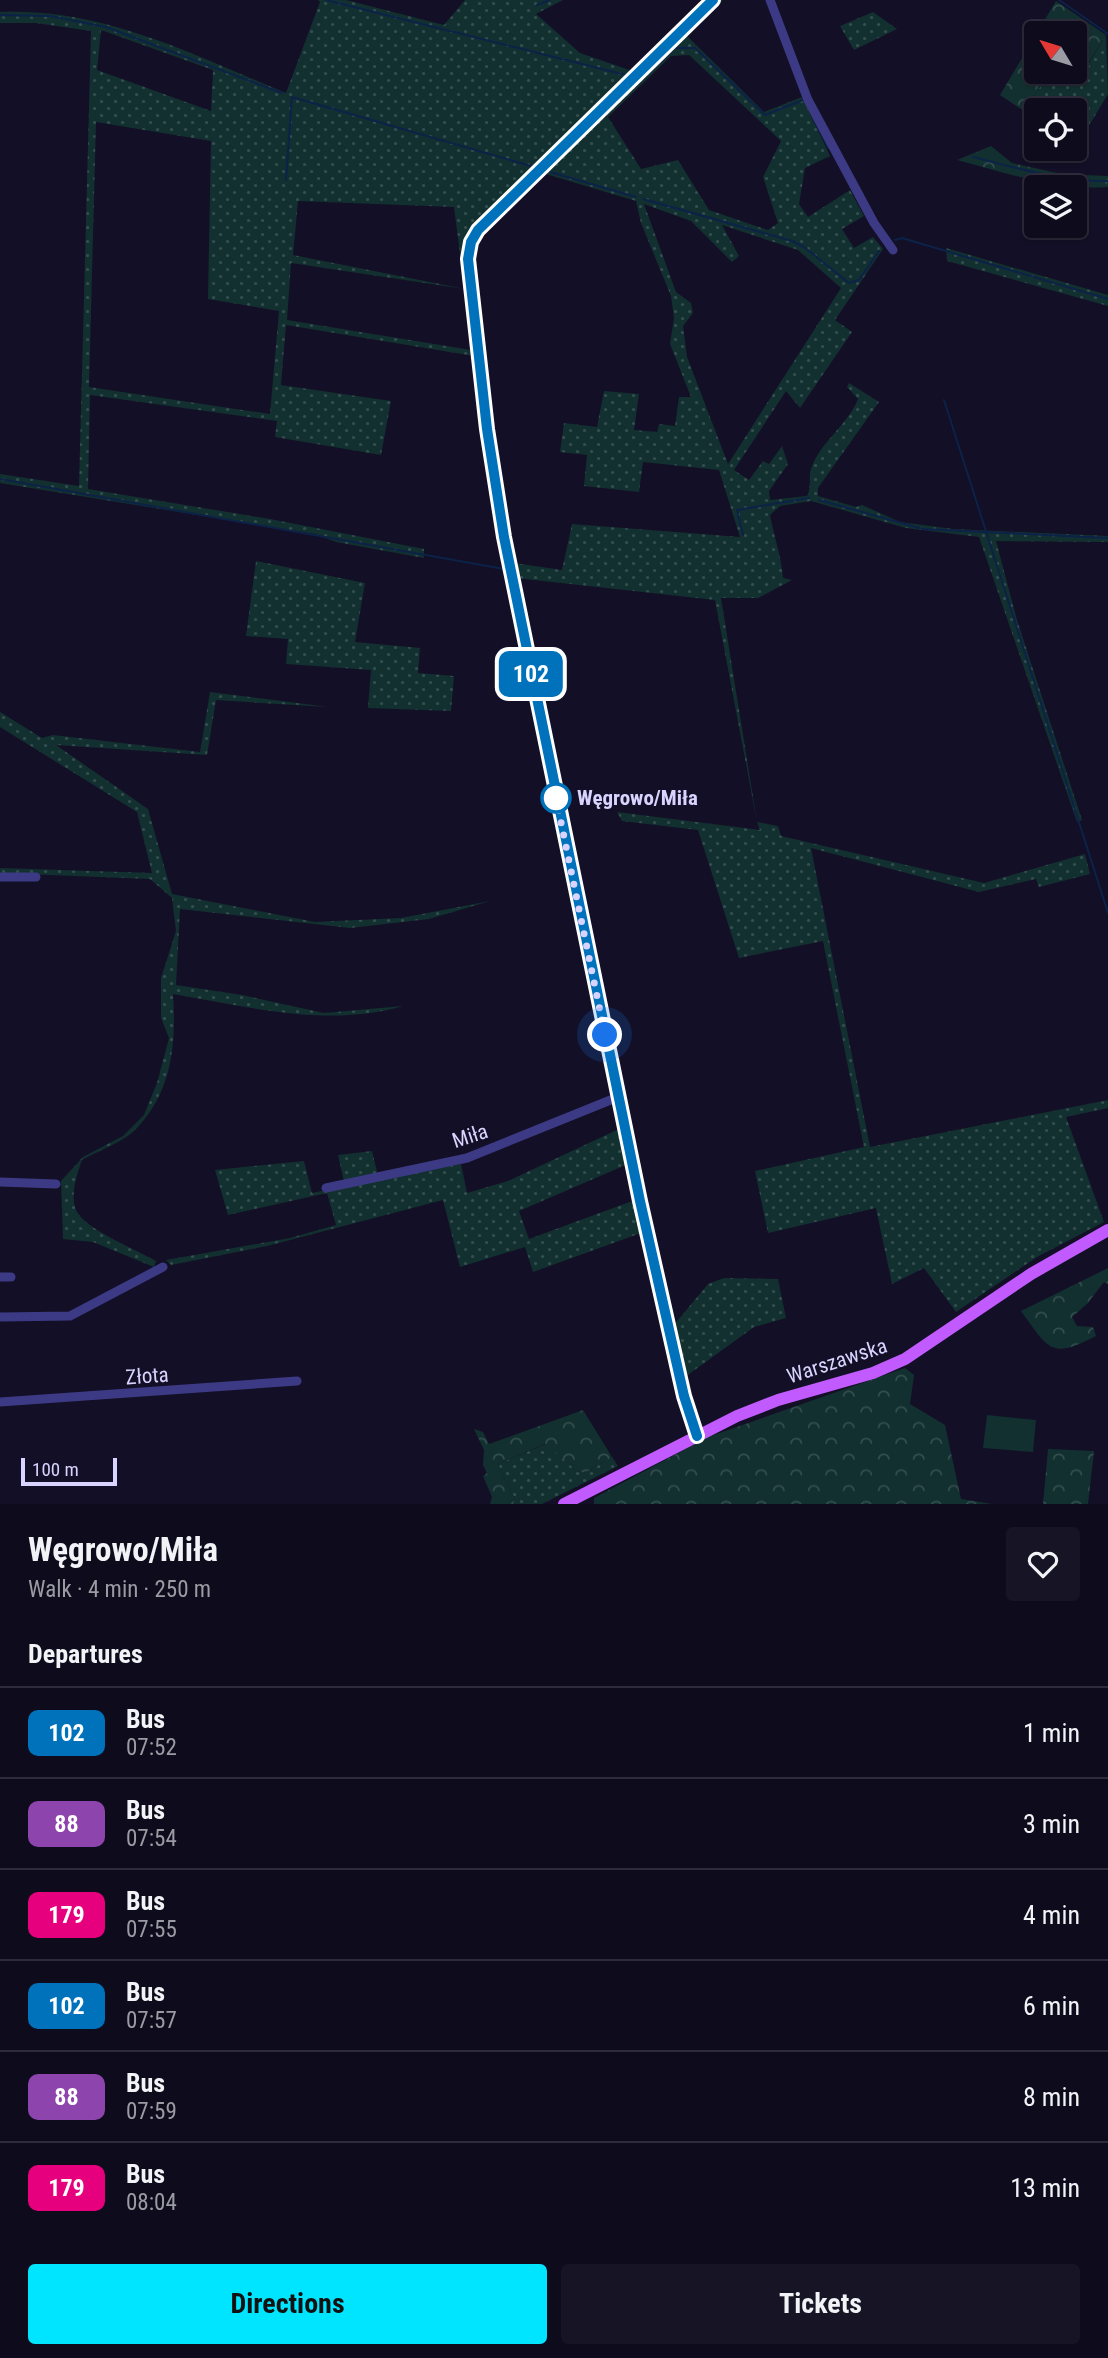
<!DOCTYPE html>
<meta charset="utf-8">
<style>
:root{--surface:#0e0b1c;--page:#171425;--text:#f1f3f6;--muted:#9b9ba3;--line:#2e2b3b;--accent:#00e5ff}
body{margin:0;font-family:"Roboto Condensed",sans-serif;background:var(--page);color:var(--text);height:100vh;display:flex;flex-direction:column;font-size:26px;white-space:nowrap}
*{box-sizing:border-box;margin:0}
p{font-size:23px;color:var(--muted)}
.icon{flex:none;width:38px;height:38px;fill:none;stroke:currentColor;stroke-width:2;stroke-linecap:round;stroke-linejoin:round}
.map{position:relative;height:1504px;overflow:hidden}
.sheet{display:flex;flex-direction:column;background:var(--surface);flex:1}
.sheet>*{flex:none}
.badge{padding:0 14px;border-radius:10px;font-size:24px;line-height:46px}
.needle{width:46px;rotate:308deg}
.controls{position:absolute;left:1024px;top:21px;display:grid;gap:14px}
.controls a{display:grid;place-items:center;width:63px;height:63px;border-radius:7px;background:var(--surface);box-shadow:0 2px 5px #0004,0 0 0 2px var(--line);font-size:35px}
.scale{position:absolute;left:21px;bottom:18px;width:96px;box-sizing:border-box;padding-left:7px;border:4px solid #d9d4ff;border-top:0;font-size:19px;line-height:24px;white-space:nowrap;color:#d9d4ff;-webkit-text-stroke:5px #130f26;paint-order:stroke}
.you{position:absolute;width:35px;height:35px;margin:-18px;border:5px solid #fff;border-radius:50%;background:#1a73e8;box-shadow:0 0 0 10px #1a73e833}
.map>.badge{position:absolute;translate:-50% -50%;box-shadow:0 0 0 4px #fff}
h2{padding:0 28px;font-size:26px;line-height:63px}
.round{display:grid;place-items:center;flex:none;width:74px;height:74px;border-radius:7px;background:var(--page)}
.summary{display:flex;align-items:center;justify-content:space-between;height:119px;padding:0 28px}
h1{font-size:33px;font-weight:700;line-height:52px}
.cta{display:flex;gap:14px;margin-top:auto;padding:14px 28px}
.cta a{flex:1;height:80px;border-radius:7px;background:var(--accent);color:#111;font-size:28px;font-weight:700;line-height:80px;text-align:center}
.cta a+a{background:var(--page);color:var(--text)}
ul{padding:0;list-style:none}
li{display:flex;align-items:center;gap:21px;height:91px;padding:0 28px;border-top:2px solid var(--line)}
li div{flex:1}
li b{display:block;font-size:26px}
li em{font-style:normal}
li .badge{min-width:77px;font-weight:700;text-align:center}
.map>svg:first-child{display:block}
</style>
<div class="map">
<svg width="1108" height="1504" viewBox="0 0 1108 1504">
<defs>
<pattern id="grass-dots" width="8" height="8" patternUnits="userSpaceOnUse" patternTransform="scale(1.75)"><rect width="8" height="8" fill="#12302f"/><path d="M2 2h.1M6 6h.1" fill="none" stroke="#344d4e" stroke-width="1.8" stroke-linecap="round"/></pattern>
<pattern id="forest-crowns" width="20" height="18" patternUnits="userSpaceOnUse" patternTransform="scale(1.75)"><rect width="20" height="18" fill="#12302f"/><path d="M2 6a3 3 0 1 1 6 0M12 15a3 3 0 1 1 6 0" fill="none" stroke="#344d4e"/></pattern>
</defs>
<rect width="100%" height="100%" fill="#130f26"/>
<g fill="url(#grass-dots)" fill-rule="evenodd">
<path d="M318,0h28l98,25 21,-25h98l-27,14 44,39 55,19 -163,162 -11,28 -7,-55 -156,-6 -5,54 172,34 -174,-26 -4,57 184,30 3,6 -188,-31 -5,60 110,16 -10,54 -106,-18 2,-16 -187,-26 -2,94 182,30 154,30v9l-88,-16 -21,-8 -315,-51v-9l79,12 12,-455 -55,-8h-36v-11c102,-5 194,43 286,81l34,-91zM101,30l112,40 -2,41 -114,-41zM96,122l115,19 -3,158 71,12 -9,103 -181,-27z"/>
<path d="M717,0h6l-36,36 77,76 38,-15 28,59 -25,12 -6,36 9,13 42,-27 14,26 -22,13 12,19 19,-11 10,12 -48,71 17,12 -52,76 -14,-17 -52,79 15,10 14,-19 6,3 13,-18 6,18 -19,27 1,9 37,-4c5,-10 1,-18 4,-27 9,-27 37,-44 47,-70l-11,-12 2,-4 30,19 -61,86v8l38,11 6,-2 38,17 53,7 155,7v6l-112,-1 21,79 65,200 -5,2 -98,-285 -73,-9 -95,-27 -31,5 -10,9c4,22 11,40 13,63l9,2 -34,18h-37l36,224 21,4 3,10 203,47 101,-29 5,20 -51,13 -3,-8 -57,13 -168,-44 59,299 238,-47v8l-42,9 38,105 -67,35 -81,55 -32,-44 -32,16 -16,-76 -108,25 -13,-62 109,-24 -41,-206 -84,17 -41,-128 -76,-9 -5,-9 143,18 -3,-8 -42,-222 -199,-22 -2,-15 48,7 10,-46 168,13 -21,-67 -76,-8 -4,30 -55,-6 3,-31 -27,-3 4,-29 33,4 7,-36 35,3 -5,36 23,2 2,-8 16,2 4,-29h12l-21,-53 4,-26 -3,-22 -30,-73 -5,-22 -90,-27 53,-55 8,-2 -2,-6zM689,55l92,86 -18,36 15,46 -10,7 -59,-20 -31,-50 -37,9 -33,-52 63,-61zM644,204l47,17 41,41 7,-6 -17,-31 76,25 43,38 -113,176 -41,-107 -4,-31 10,-13 -2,-10 -15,-11z"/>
<polygon points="873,12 897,29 854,50 840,26"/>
<polygon points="1106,35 1108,94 1076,147 1074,110 1036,110 1036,120 1024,111 1050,72 1057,72 1076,84"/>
<polygon points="946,248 1108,295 1108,306 947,261"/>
<polygon points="256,561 365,583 355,642 420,648 418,673 454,676 451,711 368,708 371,670 286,664 288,639 246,636"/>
<path d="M210,692l118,15 -112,-7 -9,55 -151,-10 92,64 24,85 143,28 86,-4 89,-17 -61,18 -79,9 -170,-19 -4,76 66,10 82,18 79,-7c-76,22 -154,1 -230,-12 3,49 0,95 -35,133 -12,14 -40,24 -56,33 -5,14 -12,35 -6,50 8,19 61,40 80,51l-2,6 -61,-25 -30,-3 -2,-58 22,-24 40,-21 21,-21 13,-32 12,-45 -8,-20v-40l15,-47 -4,-33 -22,-19 -150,-6v-5l152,5 -15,-61 -137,-85v-15l42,26 11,-3 147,17z"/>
<polygon points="621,1128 628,1164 519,1211 529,1239 635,1200 641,1233 533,1272 525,1247 460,1267 443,1200 267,1246 171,1265 166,1260 290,1238 336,1225 327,1193 228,1215 215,1170 304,1161 312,1193 345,1186 338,1155 372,1151 379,1180 461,1164 467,1193 508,1181"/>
<polygon points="724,1278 778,1279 786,1318 754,1327 685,1377 673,1326 708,1284"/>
<polygon points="546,1444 577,1471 585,1473 612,1457 618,1466 542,1504 513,1504 515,1500 498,1464"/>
</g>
<g fill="url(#forest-crowns)">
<polygon points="1056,1 1106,35 1075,84 1057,72 1074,72 1074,33 1037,33"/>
<polygon points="1036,35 1036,72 1050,72 1024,111 1000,95"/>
<path d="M991,146l21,17 50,11 46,2v11c-51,4 -102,-14 -151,-27z"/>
<path d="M1108,1268v16l-4,-2 -17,22 -15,13 5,9 16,1 3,9c-46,24 -47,13 -75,-25z"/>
<polygon points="905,1368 914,1375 910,1404 945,1425 961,1499 992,1504 594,1504 594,1498 708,1437"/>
<polygon points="583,1410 612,1457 585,1473 577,1471 545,1444 498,1464 515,1500 513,1504 490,1504 492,1497 483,1476 487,1473 483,1465 484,1450 474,1429 483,1432 489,1444"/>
<polygon points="1048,1449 1094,1451 1088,1504 1043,1504"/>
</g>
<polygon fill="#12302f" points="987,1415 1036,1420 1033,1452 983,1448"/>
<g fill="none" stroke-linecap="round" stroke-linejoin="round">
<g stroke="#0c2248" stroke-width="2">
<polyline points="326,0 630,76"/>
<polyline points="1059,0 1108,34"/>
<polyline points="537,5 550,0"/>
<polyline points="0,15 50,16 106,27 282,93"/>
<polyline points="609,109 675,48 695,48 765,115 803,100"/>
<polyline points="813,118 828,148"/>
<path d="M973,157c45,11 88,25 135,24"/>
<polyline points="550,172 636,197"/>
<polyline points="286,180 292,97 538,168"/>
<polyline points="643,199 792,241 804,247 849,283 859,280 879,251"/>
<polyline points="895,240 902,238 1108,299"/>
<polyline points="944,400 1108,913"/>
<polyline points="0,479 504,569"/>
<polyline points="819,500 923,529 1108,538"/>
<polyline points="743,535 737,510 809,498"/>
</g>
<g stroke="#3d3a85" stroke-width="9">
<polyline points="770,0 808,100 874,223 893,250"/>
<polyline points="0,877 36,877"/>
<polyline points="0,1182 56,1184"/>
<polyline points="326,1188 467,1158 618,1097"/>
<polyline points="0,1277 11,1277"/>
<polyline points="0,1317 70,1316 163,1267"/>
<polyline points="0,1402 297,1381"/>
<polyline points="697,1436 684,1396 640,1201 504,537 487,429 468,259 471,242 478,230 713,0"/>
</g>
<polyline stroke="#c25bff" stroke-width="12" points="564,1504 737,1416 778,1400 873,1373 905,1359 1031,1274 1108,1230"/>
</g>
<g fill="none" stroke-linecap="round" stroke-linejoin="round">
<g stroke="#fff" stroke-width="16">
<polyline id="line" points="697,1436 684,1396 640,1201 504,537 487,429 468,259 471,242 478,230 713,0"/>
</g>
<use href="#line" stroke="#0072bc" stroke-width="10"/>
<polyline stroke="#d9d4ff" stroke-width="7" stroke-dasharray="0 12.6" points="556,798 605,1035"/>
</g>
<circle fill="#fff" stroke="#0072bc" stroke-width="3.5" cx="556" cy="798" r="14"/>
<g text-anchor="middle" stroke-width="5" stroke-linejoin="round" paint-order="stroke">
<g font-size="21" font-weight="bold" fill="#d9d4ff" stroke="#130f26" text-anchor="start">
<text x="577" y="805">Węgrowo/Miła</text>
</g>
<g font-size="21" fill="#d9d4ff" stroke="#130f26">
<text transform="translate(470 1136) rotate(-18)" y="7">Miła</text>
<text transform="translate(837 1361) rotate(-18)" y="7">Warszawska</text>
<text transform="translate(147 1376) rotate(-4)" y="7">Złota</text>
</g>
</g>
</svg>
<div class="controls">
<a><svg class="needle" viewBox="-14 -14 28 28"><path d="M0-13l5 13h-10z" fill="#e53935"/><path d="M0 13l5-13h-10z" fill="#9b9ba3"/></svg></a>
<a><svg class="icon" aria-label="locate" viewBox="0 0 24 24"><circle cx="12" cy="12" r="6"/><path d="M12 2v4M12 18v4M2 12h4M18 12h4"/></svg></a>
<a><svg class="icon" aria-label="layers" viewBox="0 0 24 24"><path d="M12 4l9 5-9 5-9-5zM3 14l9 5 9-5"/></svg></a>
</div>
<div class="scale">100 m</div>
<div class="you" style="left:605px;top:1035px"></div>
<b class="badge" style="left:531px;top:674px;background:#0072bc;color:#fff">102</b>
</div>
<section class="sheet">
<div class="summary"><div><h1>Węgrowo/Miła</h1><p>Walk · 4 min · 250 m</p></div><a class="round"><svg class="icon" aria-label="heart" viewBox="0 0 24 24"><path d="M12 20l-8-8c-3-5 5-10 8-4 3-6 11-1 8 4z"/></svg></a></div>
<h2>Departures</h2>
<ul>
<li><span class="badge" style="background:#0072bc;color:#fff">102</span><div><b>Bus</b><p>07:52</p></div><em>1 min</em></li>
<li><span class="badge" style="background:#8e44ad;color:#fff">88</span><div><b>Bus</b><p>07:54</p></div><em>3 min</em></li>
<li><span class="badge" style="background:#e6007e;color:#fff">179</span><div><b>Bus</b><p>07:55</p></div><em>4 min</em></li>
<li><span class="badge" style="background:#0072bc;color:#fff">102</span><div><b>Bus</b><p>07:57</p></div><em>6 min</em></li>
<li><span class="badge" style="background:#8e44ad;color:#fff">88</span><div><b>Bus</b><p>07:59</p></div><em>8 min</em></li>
<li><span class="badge" style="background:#e6007e;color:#fff">179</span><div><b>Bus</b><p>08:04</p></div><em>13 min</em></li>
</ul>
<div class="cta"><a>Directions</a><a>Tickets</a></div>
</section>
